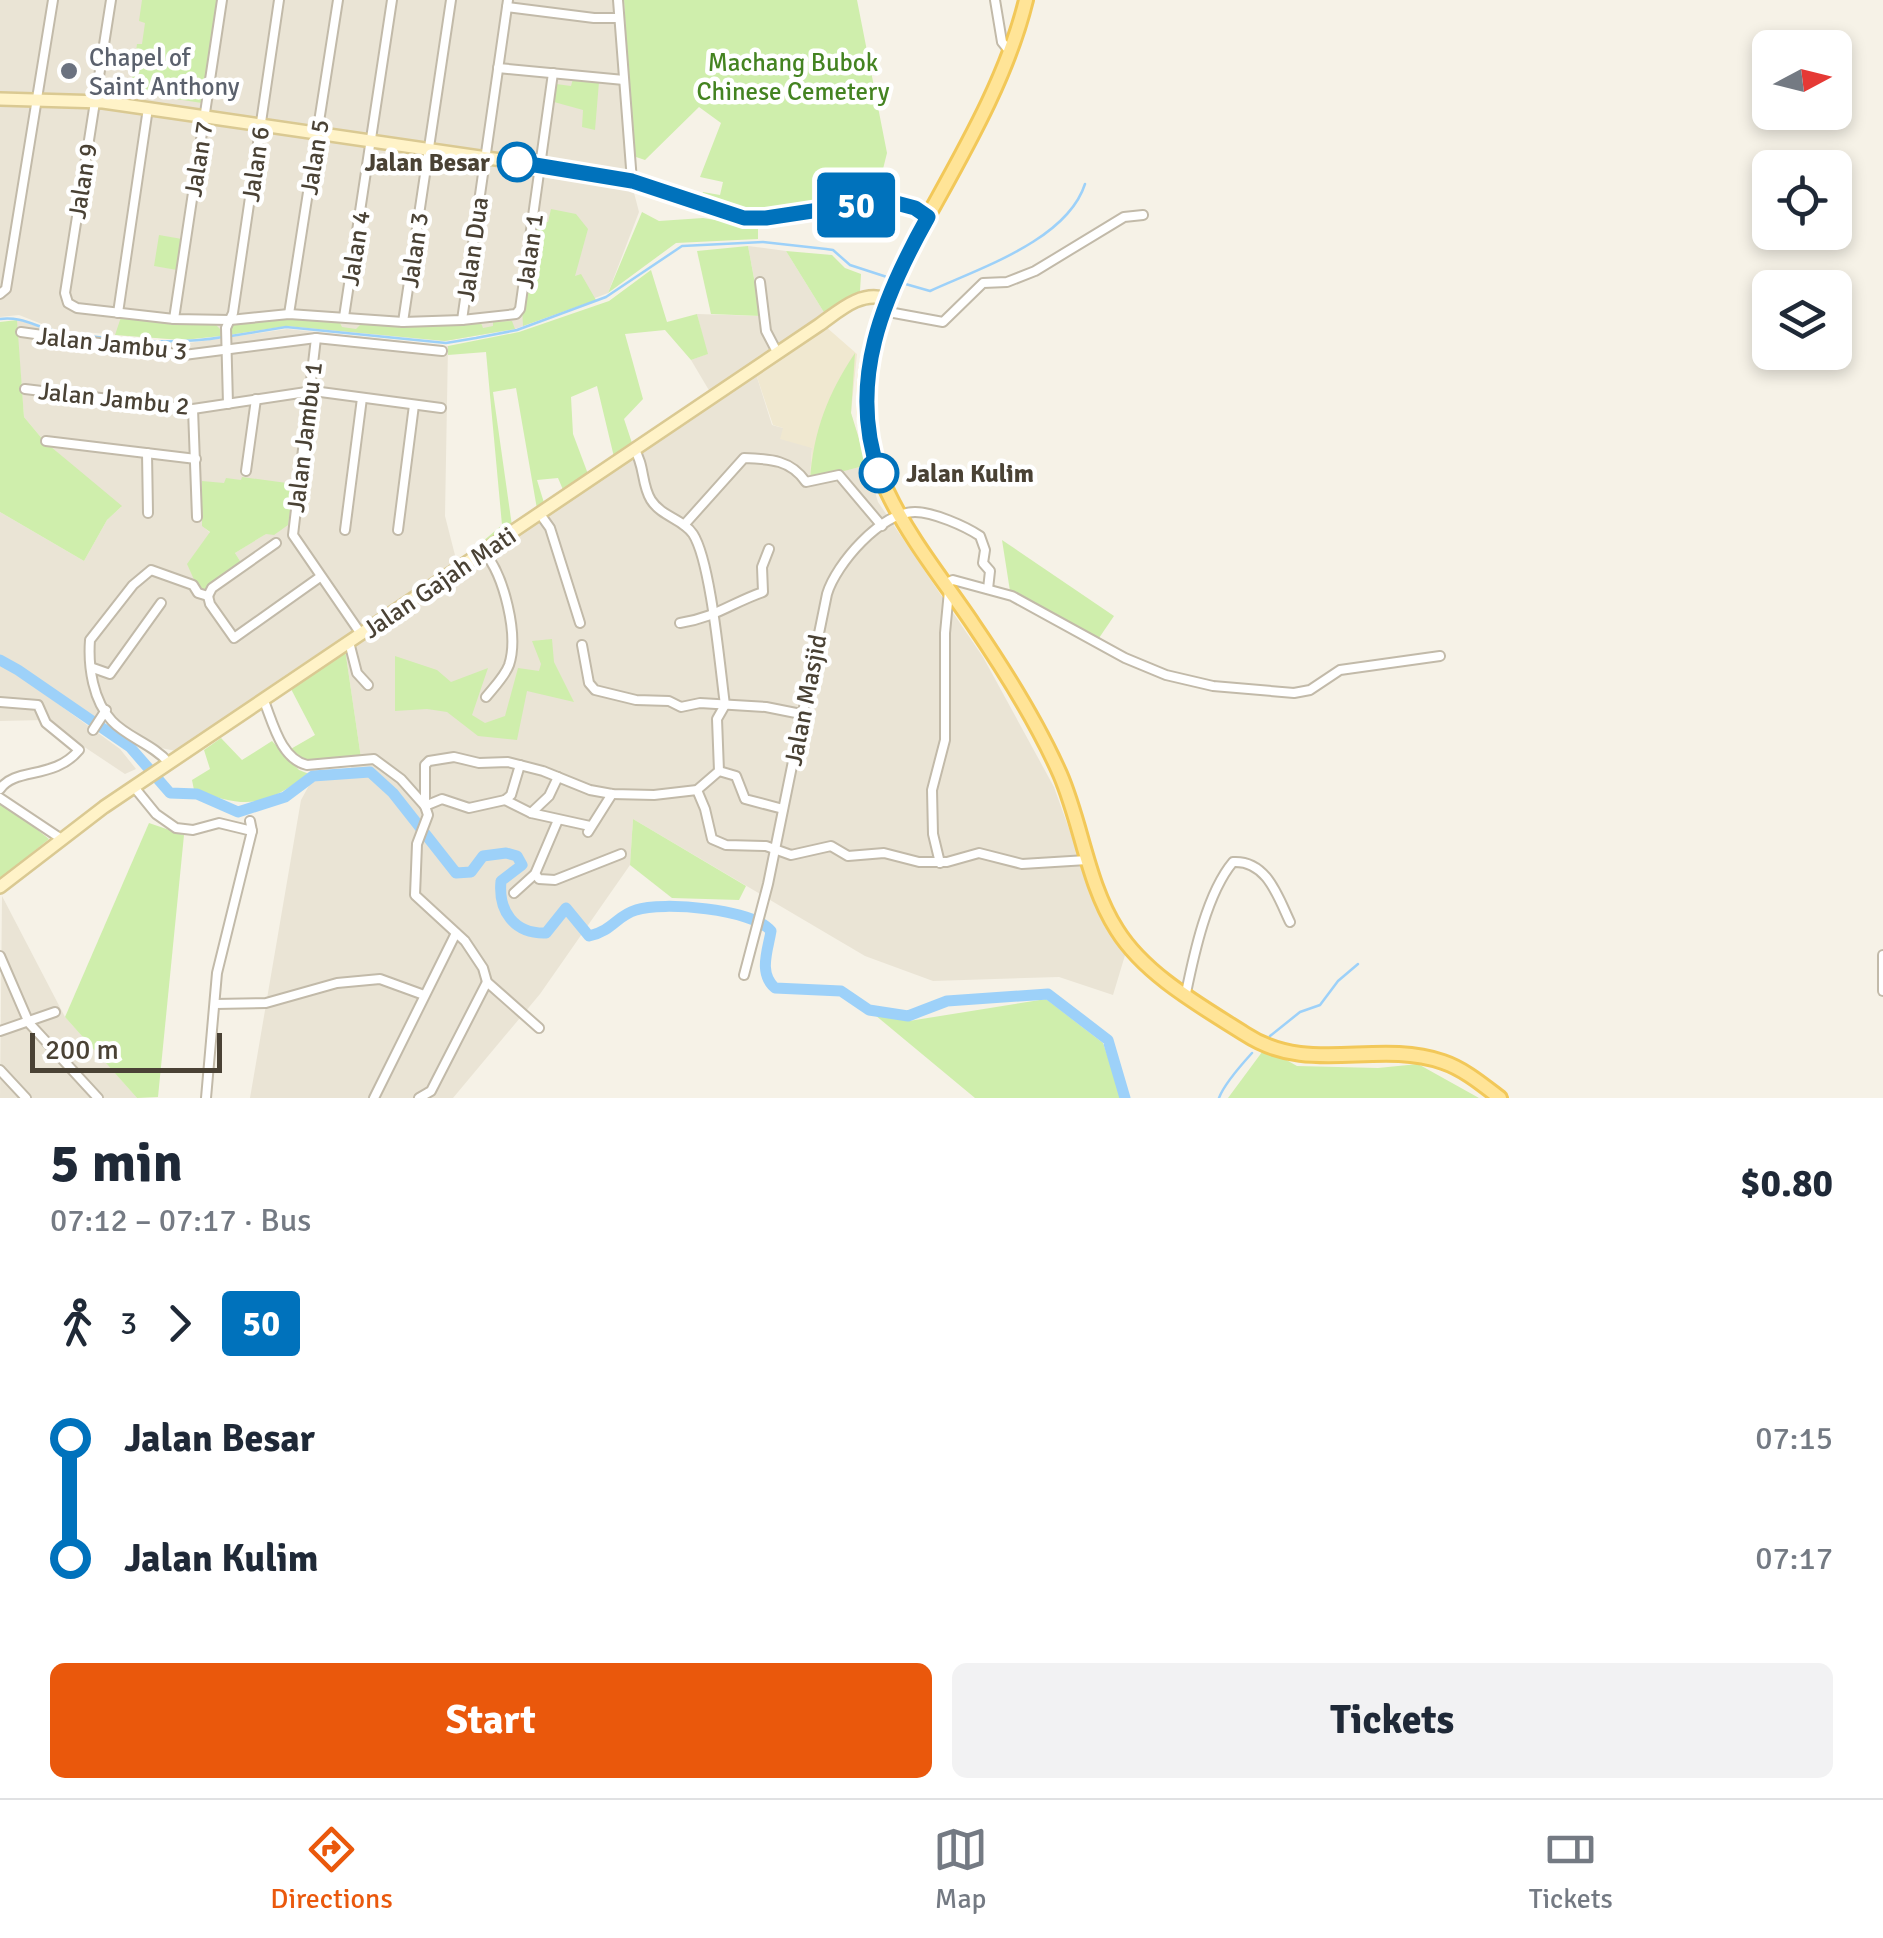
<!DOCTYPE html>
<meta charset="utf-8">
<style>
:root{--surface:#fff;--page:#f2f2f3;--text:#1f2937;--muted:#747a83;--line:#e0e1e3;--accent:#ea580c}
body{margin:0;font-family:Signika,sans-serif;background:var(--page);color:var(--text);height:100vh;display:flex;flex-direction:column;font-size:38px;white-space:nowrap}
*{box-sizing:border-box;margin:0}
p{font-size:32px;color:var(--muted)}
.icon{flex:none;width:55px;height:55px;fill:none;stroke:currentColor;stroke-width:2;stroke-linecap:round;stroke-linejoin:round}
.map{position:relative;height:1098px;overflow:hidden}
.side{display:flex;flex-direction:column;background:var(--surface);flex:1}
.side>*{flex:none}
.badge{padding:0 20px;border-radius:8px;font-size:35px;line-height:65px}
.needle{width:65px;rotate:83deg}
.buttons{position:absolute;left:1752px;top:30px;display:grid;gap:20px}
.buttons a{display:grid;place-items:center;width:100px;height:100px;border-radius:15px;background:var(--surface);box-shadow:0 5px 15px #0003;font-size:50px}
.scale{position:absolute;left:30px;bottom:25px;width:192px;box-sizing:border-box;padding-left:10px;border:5px solid #4a4235;border-top:0;font-size:28px;line-height:35px;white-space:nowrap;color:#4a4235;-webkit-text-stroke:8px #fff;paint-order:stroke}
.map>.badge{position:absolute;translate:-50% -50%;box-shadow:0 0 0 5px #fff}
.legs{display:flex;align-items:center;gap:15px;height:110px;padding:0 50px;font-size:32px}
.legs p{margin-inline-start:auto}
.head{display:flex;align-items:center;justify-content:space-between;height:170px;padding:0 50px}
h1{font-size:55px;font-weight:800;line-height:75px}
.primary-button{display:flex;gap:20px;margin-top:auto;padding:20px 50px}
.primary-button a{flex:1;height:115px;border-radius:15px;background:var(--accent);color:#fff;font-size:40px;font-weight:800;line-height:115px;text-align:center}
.primary-button a+a{background:var(--page);color:var(--text)}
ul{padding:0 50px;list-style:none}
li{display:flex;align-items:center;gap:35px;height:120px;font-size:38px}
li i{display:grid;place-items:center;width:15px;height:100%;margin:0 12px;background:currentColor}
li i::after{content:'';width:25px;height:25px;margin:-12px;border:8px solid;border-radius:50%;background:var(--surface)}
li p{margin-inline-start:auto}
li:first-child i{background:linear-gradient(#0000 50%,currentColor 0)}
li:last-child i{background:linear-gradient(currentColor 50%,#0000 0)}
.dock{display:flex;justify-content:space-around;align-items:center;height:140px;border-top:2px solid var(--line);background:var(--surface);font-size:28px;color:var(--muted)}
.dock a{display:grid;justify-items:center;gap:5px}
.dock .current{color:var(--accent)}
.map>svg:first-child{display:block}
</style>
<div class="map">
<svg width="1883" height="1098" viewBox="0 0 1883 1098">
<rect width="100%" height="100%" fill="#f6f2e7"/>
<g fill="#eae4d5" fill-rule="evenodd">
<polygon points="0,0 613,0 632,185 639,212 608,293 515,329 445,341 287,326 183,340 57,330 19,315 0,317"/>
<polygon points="748,246 786,251 825,314 710,392 691,360 707,354 697,314 761,316"/>
<path d="M16,319l40,14 126,11 105,-15 161,17 -3,170 12,47 -167,109 -114,79 -15,-3 -48,-28 -8,-14 -10,14 -95,-62v-146l84,49 23,-41 14,-13 -77,-66 -20,-24zM205,528l59,7 -29,18 7,11z"/>
<polygon points="756,374 772,425 783,428 812,448 810,479 867,465 878,502 983,657 1054,787 1104,926 1126,952 1113,995 1059,977 933,981 865,956 633,819 630,865 540,994 453,1098 250,1098 301,800 312,780 339,779 361,758 345,649"/>
<polygon points="0,665 17,674 120,749 136,769 125,774 44,720 0,721"/>
<polygon points="2,896 65,1017 137,1098 0,1098"/>
</g>
<polygon fill="#f0e8d0" points="825,326 857,354 851,413 867,465 810,480 812,448 780,439 783,428 773,425 756,374"/>
<g fill="#cfeeac">
<polygon points="142,0 217,0 202,103 130,92 137,44 142,44 145,23 139,21"/>
<polygon points="624,0 857,0 887,153 881,177 883,187 872,190 869,169 845,172 847,200 771,209 770,213 754,216 700,199 703,192 720,195 723,182 700,177 721,123 699,107 645,160 633,156"/>
<polygon points="573,79 599,82 595,130 582,127 583,110 554,102 556,84 571,86"/>
<polygon points="551,209 576,214 588,229 575,276 581,274 596,300 523,326 522,308 537,221 548,222"/>
<polygon points="642,212 659,221 703,218 758,227 758,239 676,243 608,293"/>
<polygon points="159,235 182,239 177,270 154,266"/>
<polygon points="748,246 761,316 711,314 697,251"/>
<polygon points="786,251 832,255 845,268 861,274 860,291 825,314"/>
<polygon points="651,270 667,322 697,314 708,354 691,360 665,330 625,334 643,399 624,419 632,443 614,457 597,386 571,397 573,434 588,474 564,492 558,478 537,480 545,506 537,509 516,388 493,392 512,526 462,559 502,525 486,352 448,355 448,346 519,332 609,301"/>
<polygon points="121,317 214,323 220,329 221,336 183,340 115,335"/>
<polygon points="286,317 339,321 342,327 356,329 363,322 452,326 481,323 483,328 493,326 493,322 512,321 515,329 445,341 287,326 229,335 231,323"/>
<polygon points="17,320 24,417 44,441 122,506 107,520 84,561 0,512 0,322"/>
<path d="M855,353l-4,60 16,52 -57,15c3,-48 18,-87 45,-127z"/>
<polygon points="242,477 294,484 288,525 274,535 266,534 235,553 242,564 200,593 187,564 210,532 202,526 202,481 224,483 226,478 241,480"/>
<polygon points="1002,540 1114,616 1099,638 1010,591"/>
<polygon points="552,639 554,662 574,702 527,691 517,740 478,736 447,712 427,709 395,711 395,656 437,670 451,682 488,668 472,715 485,723 505,716 518,668 539,671 541,664 532,641"/>
<polygon points="345,649 361,758 302,761 289,750 315,735 291,689"/>
<path d="M221,738l21,22 30,-19 27,29 10,4c-46,33 -61,35 -115,16l-2,-10 18,-11 -6,-19z"/>
<polygon points="0,800 49,839 0,879"/>
<polygon points="633,819 746,886 739,900 672,898 630,865"/>
<polygon points="149,823 184,835 158,1097 137,1098 65,1017"/>
<polygon points="1046,999 1103,1043 1122,1098 975,1098 869,1010 909,1021"/>
<polygon points="1265,1048 1297,1066 1378,1068 1418,1064 1479,1098 1228,1098"/>
</g>
<g fill="none" stroke-linecap="round" stroke-linejoin="round">
<g stroke="#9dd1f9" stroke-width="2.5">
<path d="M902,283l28,8c50,-23 137,-51 155,-107"/>
<path d="M0,319c23,-3 37,9 60,13 52,8 111,14 163,5"/>
<polyline points="231,336 286,327 446,343 476,338 517,330 606,297 682,246 763,242 826,249 833,250 850,265 890,278"/>
<polyline points="1270,1036 1300,1012 1320,1005 1338,981 1358,964"/>
<path d="M1219,1098c5,-14 23,-34 33,-45"/>
</g>
<path stroke="#9dd1f9" stroke-width="11" d="M0,660l18,10 112,77 40,46 27,1 41,18 47,-15 28,-21 57,-4 23,21 63,80 15,-1 12,-16 23,-3 11,3 5,9 -21,16c-3,30 13,53 45,52l20,-25 23,28c25,-6 27,-20 47,-26 26,-9 117,-1 135,21 -3,19 -13,42 4,57l66,3 28,19 39,6 39,-15 101,-7 60,46 17,58"/>
<g stroke="#c2baa9" stroke-width="12">
<g id="street">
<polyline points="111,0 65,293 68,303 77,308 174,319 230,320 289,314 403,322 462,320 516,314 520,309 553,73"/>
<polyline points="618,0 632,181"/>
<polyline points="995,0 1002,42 1010,52"/>
<polyline points="507,7 594,18 618,18"/>
<polyline points="498,68 624,80"/>
<polyline points="760,282 766,331 777,352"/>
<polyline points="0,294 6,289 53,0"/>
<polyline points="883,311 943,322 983,283 1007,282 1035,271 1124,217 1143,215"/>
<polyline points="118,313 148,108"/>
<polyline points="289,314 338,0"/>
<polyline points="344,317 392,0"/>
<polyline points="174,319 222,0"/>
<polyline points="462,320 508,0"/>
<polyline points="403,322 451,0"/>
<polyline points="21,332 184,355 316,338 442,351"/>
<polyline points="316,338 293,535 361,634"/>
<polyline points="25,389 193,409 313,391 441,408"/>
<polyline points="228,404 226,328 233,313 279,0"/>
<polyline points="193,409 197,517"/>
<polyline points="46,441 196,459"/>
<path d="M634,449c11,16 7,35 17,51 11,17 32,19 42,34 18,28 27,134 32,171l-8,14 2,52"/>
<polyline points="147,453 148,513"/>
<polyline points="246,471 256,399"/>
<polyline points="540,514 550,528 580,623"/>
<path d="M684,525l60,-67c27,1 47,2 62,24l33,-7 43,51"/>
<polyline points="345,530 362,398"/>
<polyline points="398,530 414,405"/>
<path d="M484,552c20,23 35,83 25,113 -4,11 -15,22 -23,32"/>
<polyline points="944,584 953,580 1012,596 1125,658 1166,675 1213,686 1294,693 1310,690 1340,670 1440,656"/>
<polyline points="208,596 210,604 234,638 320,577"/>
<polyline points="208,596 212,588 276,543"/>
<path d="M680,623c37,-6 51,-20 83,-31l-1,-25 7,-18"/>
<polyline points="349,642 357,673 368,685"/>
<polyline points="582,645 589,683 595,690 636,700 669,701 681,707 700,703 766,707 801,714"/>
<polyline points="93,668 110,674 161,603"/>
<path d="M264,701c9,22 17,58 43,64l67,-6 27,20 24,27"/>
<path d="M0,702l38,3 8,18 33,27c-25,30 -64,17 -79,39"/>
<polyline points="93,730 106,710"/>
<path d="M169,763c-16,-19 -41,-25 -57,-42 -19,-20 -24,-54 -22,-81l43,-55 18,-15 42,15 5,8 10,3"/>
<polyline points="719,771 736,776 745,799 783,809"/>
<polyline points="134,787 156,814 176,828 193,830 219,823 252,831"/>
<polyline points="697,790 705,809 712,839 726,845 766,846 791,855 831,846 848,856 884,853 919,862 947,862 979,853 1022,864 1087,860"/>
<polyline points="0,798 60,838"/>
<polyline points="505,800 531,813 590,826"/>
<polyline points="425,806 442,799 469,808 505,800 511,795 520,765"/>
<polyline points="531,813 549,796 558,777"/>
<polyline points="588,832 612,794"/>
<polyline points="940,863 933,834 932,790 945,740 945,633 949,591"/>
<polyline points="535,874 539,879 555,880 621,854"/>
<polyline points="514,893 535,874 558,820"/>
<polyline points="1883,955 1883,991"/>
<polyline points="0,956 29,1023 98,1098"/>
<path d="M744,975l24,-91 59,-290c9,-30 54,-82 88,-82 18,0 50,14 65,24l5,14 -2,13 7,8 -2,18"/>
<path d="M1186,993c8,-39 21,-100 47,-131 34,-2 45,35 57,60"/>
<polyline points="215,1004 266,1003 337,983 380,979 424,995"/>
<polyline points="539,1028 487,982 483,968 465,941 415,895 417,844 428,815 425,806 425,765 429,761 454,757 479,763 508,762 543,771 590,790 612,794 654,795 697,790 719,771"/>
<polyline points="0,1031 55,1012"/>
<polyline points="0,1070 26,1098"/>
<polyline points="206,1098 217,973 252,831 250,821"/>
<polyline points="374,1098 456,933"/>
<polyline points="419,1098 431,1091 487,982"/>
</g>
</g>
<g stroke="#dac992" stroke-width="16">
<g id="secondary">
<polyline points="0,99 103,102 584,172 663,189 744,218 766,218 885,200 915,208 928,217"/>
<path d="M0,887l104,-80 715,-482c20,-14 42,-35 67,-26"/>
</g>
</g>
<g stroke="#f2c859" stroke-width="18">
<path id="primary" d="M1026,0c-17,70 -54,137 -89,200 -32,57 -64,114 -71,181 -10,96 57,169 107,243 32,47 64,98 87,150 22,51 27,109 57,156 28,45 84,76 128,104 64,42 130,5 198,28 21,7 40,23 57,36"/>
</g>
<use href="#street" stroke="#fff" stroke-width="8"/>
<use href="#secondary" stroke="#fff3c8" stroke-width="11"/>
<use href="#primary" stroke="#ffe497" stroke-width="12"/>
</g>
<g fill="none" stroke-linecap="round" stroke-linejoin="round">
<g stroke="#fff" stroke-width="22">
<path id="line-1" d="M517,162l115,19 112,37h22l119,-18 30,8 13,9c-45,80 -81,165 -49,256"/>
</g>
<use href="#line-1" stroke="#0072bc" stroke-width="15"/>
</g>
<circle fill="#6b7280" stroke="#fff" stroke-width="4" cx="69" cy="71" r="10"/>
<g fill="#fff" stroke="#0072bc" stroke-width="5">
<circle cx="517" cy="162" r="18"/>
<circle cx="879" cy="473" r="18"/>
</g>
<g text-anchor="middle" stroke-width="9" stroke-linejoin="round" paint-order="stroke">
<g font-size="25" fill="#5b616d" stroke="#fff" text-anchor="start">
<text x="89" y="66">Chapel of<tspan x="89" dy="29">Saint Anthony</tspan></text>
</g>
<g font-size="25" fill="#448321" stroke="#fff">
<text x="793" y="71">Machang Bubok<tspan x="793" dy="29">Chinese Cemetery</tspan></text>
</g>
<g font-size="25" fill="#4a4235" stroke="#fff">
<text transform="translate(314 157) rotate(-81)" y="9">Jalan 5</text>
<text transform="translate(198 159) rotate(-81)" y="9">Jalan 7</text>
<text transform="translate(255 164) rotate(-82)" y="9">Jalan 6</text>
<text transform="translate(82 181) rotate(-81)" y="9">Jalan 9</text>
<text transform="translate(355 248) rotate(-81)" y="9">Jalan 4</text>
<text transform="translate(472 249) rotate(-82)" y="9">Jalan Dua</text>
<text transform="translate(414 250) rotate(-82)" y="9">Jalan 3</text>
<text transform="translate(529 251) rotate(-82)" y="9">Jalan 1</text>
<text transform="translate(112 343) rotate(6)" y="9">Jalan Jambu 3</text>
<text transform="translate(114 398) rotate(6)" y="9">Jalan Jambu 2</text>
<text transform="translate(304 437) rotate(-83)" y="9">Jalan Jambu 1</text>
<text transform="translate(439 582) rotate(-34)" y="9">Jalan Gajah Mati</text>
<text transform="translate(805 700) rotate(-79)" y="9">Jalan Masjid</text>
</g>
<g font-size="25" font-weight="bold" fill="#4a4235" stroke="#fff" text-anchor="end">
<text x="490" y="171">Jalan Besar</text>
<text x="906" y="482" text-anchor="start">Jalan Kulim</text>
</g>
</g>
</svg>
<div class="buttons">
<a><svg class="needle" viewBox="-14 -14 28 28"><path d="M0-13l5 13h-10z" fill="#e53935"/><path d="M0 13l5-13h-10z" fill="#747a83"/></svg></a>
<a><svg class="icon" aria-label="locate" viewBox="0 0 24 24"><circle cx="12" cy="12" r="6"/><path d="M12 2v4M12 18v4M2 12h4M18 12h4"/></svg></a>
<a><svg class="icon" aria-label="layers" viewBox="0 0 24 24"><path d="M12 4l9 5-9 5-9-5zM3 14l9 5 9-5"/></svg></a>
</div>
<div class="scale">200 m</div>
<b class="badge" style="left:856px;top:205px;background:#0072bc;color:#fff">50</b>
</div>
<section class="side">
<div class="head"><div><h1>5 min</h1><p>07:12 – 07:17 · Bus</p></div><b>$0.80</b></div>
<div class="legs"><svg class="icon" aria-label="walk" viewBox="0 0 24 24"><circle cx="13" cy="4" r="2"/><path d="M13 8l-2 6 4 7M11 14l-3 7M7 12l3-4h3l4 4"/></svg>3<svg class="icon" aria-label="forward" viewBox="0 0 24 24"><path d="M9 5l7 7-7 7"/></svg><b class="badge" style="background:#0072bc;color:#fff">50</b></div>
<ul>
<li><i style="color:#0072bc"></i><b>Jalan Besar</b><p>07:15</p></li>
<li><i style="color:#0072bc"></i><b>Jalan Kulim</b><p>07:17</p></li>
</ul>
<div class="primary-button"><a>Start</a><a>Tickets</a></div>
</section>
<nav class="dock">
<a class="current"><svg class="icon" aria-label="directions" viewBox="0 0 24 24"><path d="M12 3l9 9-9 9-9-9zM9 14v-3h6M13 9l2 2-2 2"/></svg>Directions</a>
<a><svg class="icon" aria-label="map" viewBox="0 0 24 24"><path d="M3 6l6-2 6 2 6-2v14l-6 2-6-2-6 2zM9 4v14M15 6v14"/></svg>Map</a>
<a><svg class="icon" aria-label="tickets" viewBox="0 0 24 24"><path d="M3 7h18v10H3zM15 7v10"/></svg>Tickets</a>
</nav>
